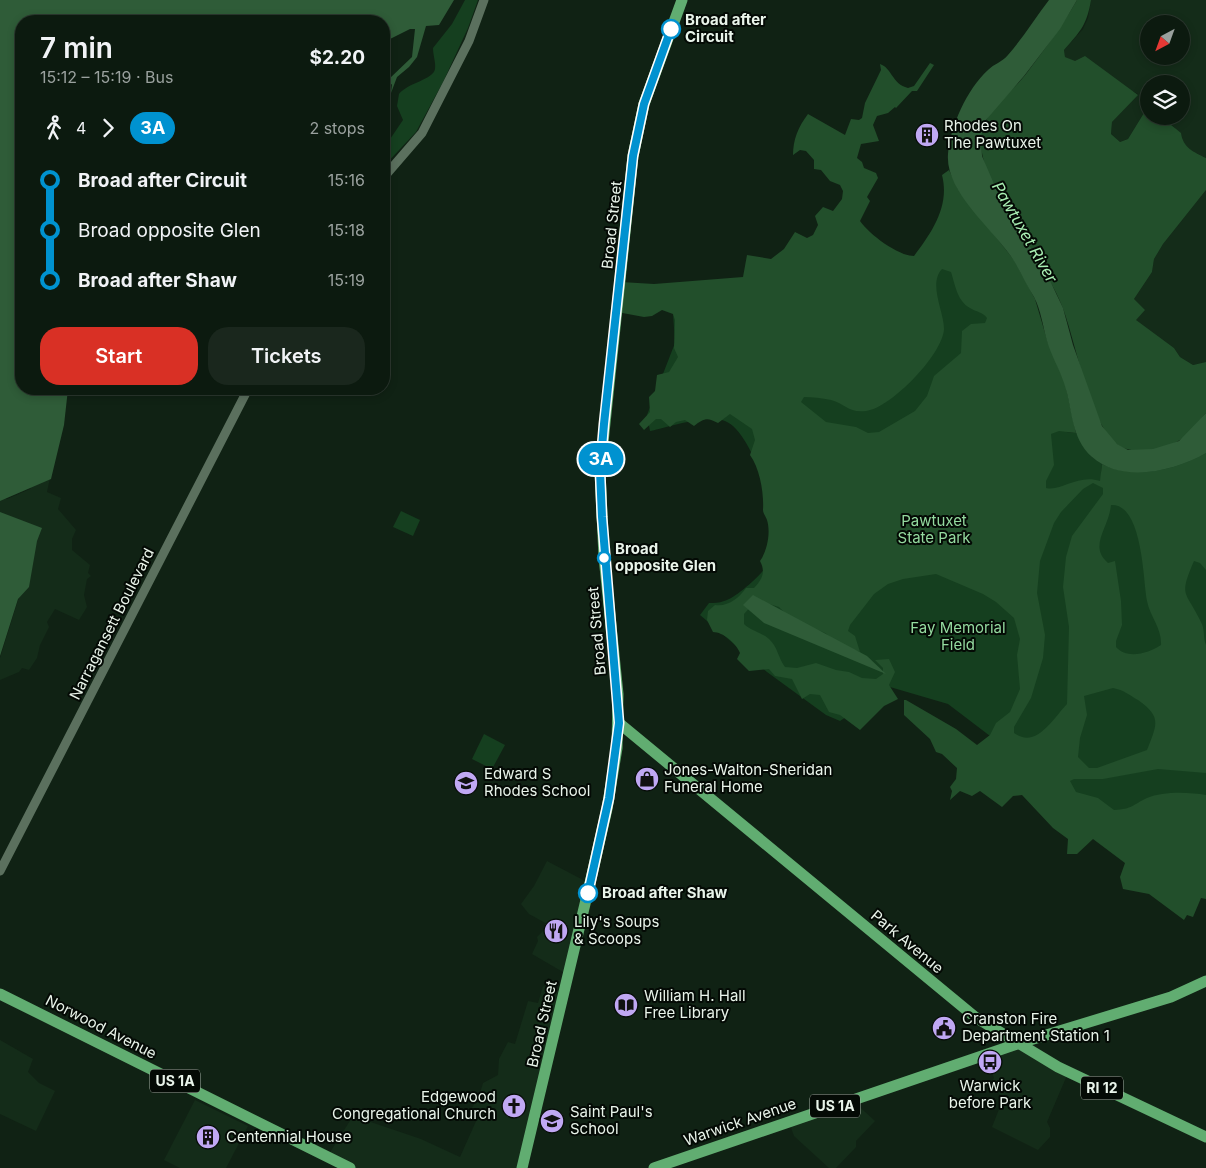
<!DOCTYPE html>
<meta charset="utf-8">
<style>
:root{--surface:#0c1a0f;--page:#1a271d;--text:#f1f3f6;--muted:#9aa19e;--line:#2c382f;--accent:#d93025}
body{margin:0;font-family:Inter,sans-serif;background:var(--page);color:var(--text);height:100vh;display:flex;flex-direction:column;font-size:19px;white-space:nowrap}
*{box-sizing:border-box;margin:0}
p{font-size:16px;color:var(--muted)}
.icon{flex:none;width:28px;height:28px;fill:none;stroke:currentColor;stroke-width:2;stroke-linecap:round;stroke-linejoin:round}
.map{position:relative;flex:1;overflow:hidden}
.sheet{position:absolute;left:15px;top:15px;width:375px;height:380px;display:flex;flex-direction:column;background:var(--surface);border-radius:20px;box-shadow:0 2px 8px #0003,0 0 0 1px var(--line)}
.sheet>*{flex:none}
.badge{padding:0 10px;border-radius:16px;font-size:18px;line-height:32px}
.needle{width:32px;rotate:221deg}
.buttons{position:absolute;left:1140px;top:15px;display:grid;gap:10px}
.buttons a{display:grid;place-items:center;width:50px;height:50px;border-radius:50%;background:var(--surface);box-shadow:0 2px 8px #0003,0 0 0 1px var(--line);font-size:25px}
.map>.badge{position:absolute;translate:-50% -50%;box-shadow:0 0 0 2px #fff}
.legs{display:flex;align-items:center;gap:8px;height:55px;padding:0 25px;font-size:16px}
.legs p{margin-inline-start:auto}
.head{display:flex;align-items:center;justify-content:space-between;height:85px;padding:0 25px}
h1{font-size:28px;font-weight:600;line-height:38px}
.cta{display:flex;gap:10px;margin-top:auto;padding:10px 25px}
.cta a{flex:1;height:58px;border-radius:20px;background:var(--accent);color:#fff;font-size:20px;font-weight:600;line-height:58px;text-align:center}
.cta a+a{background:var(--page);color:var(--text)}
ul{padding:0 25px;list-style:none}
li{display:flex;align-items:center;gap:18px;height:50px;font-size:19px}
li i{display:grid;place-items:center;width:8px;height:100%;margin:0 6px;background:currentColor}
li i::after{content:'';width:12px;height:12px;margin:-6px;border:4px solid;border-radius:50%;background:var(--surface)}
li p{margin-inline-start:auto}
li:first-child i{background:linear-gradient(#0000 50%,currentColor 0)}
li:last-child i{background:linear-gradient(currentColor 50%,#0000 0)}
.map>svg:first-child{display:block}
</style>
<div class="map">
<svg width="1206" height="1168" viewBox="0 0 1206 1168">
<rect width="100%" height="100%" fill="#102214"/>
<g fill="#142c19" fill-rule="evenodd">
<path d="M1091,0h115v158l-16,-8 -8,-8 -8,-15 -14,-11h21v-32h-32v25l-2,-1 -19,31 -8,3 -9,-8 1,-12 26,-28 -73,-37 -1,-7 19,-21 5,-11zM1149,24h32v32h-32z"/>
<polygon points="1206,190 1206,362 1193,365 1180,357 1174,348 1135,320 1134,299 1152,272 1154,259 1163,244"/>
<polygon points="55,455 47,492 61,498 58,509 76,530 72,539 72,550 90,565 88,573 91,576 87,579 84,595 87,607 79,620 55,609 47,622 49,627 40,645 37,658 29,670 22,668 19,672 0,680 0,658 18,600 30,572 0,514 0,496 7,499 30,489"/>
<polygon points="547,861 587,882 568,975 532,954 538,941 537,937 549,925 529,914 521,904 534,886"/>
<polygon points="543,986 564,993 520,1168 352,1168 329,1154 353,1116 421,1139 460,1157 477,1119 469,1113 479,1096 483,1083 498,1075 499,1059 508,1042 515,1044 528,1001 538,1003"/>
<polygon points="0,1040 33,1059 28,1072 39,1083 55,1091 36,1131 0,1114"/>
<polygon points="1016,1044 1068,1073 1047,1122 1050,1128 1050,1137 1038,1150 992,1127 1003,1099 998,1092 987,1088 994,1078 986,1055"/>
<polygon points="195,1100 248,1126 226,1168 180,1168 164,1160"/>
<polygon points="853,1101 875,1121 856,1141 856,1147 836,1168 829,1168 794,1136 789,1122"/>
</g>
<g fill="#153f1f">
<path d="M465,0h13l-10,28 -25,54 -27,50 -32,34v-18l19,-28 -6,-14 2,-12c10,-12 34,-14 36,-25 1,-6 -2,-14 -2,-21l19,-24z"/>
<path d="M957,202l110,230 9,1 16,24 10,7 -1,9 105,-22v436l-149,-100 -109,-83 -58,-17 -50,34 -14,-6 -59,-43 -67,-57 9,-12c5,0 10,0 15,-2 12,-3 41,-29 46,-40 4,-10 -5,-80 -10,-91 -7,-14 -19,-43 -35,-49 -19,-7 -55,6 -75,10l-3,-16 28,-72 -3,-45 246,-34z"/>
<polygon points="401,511 420,520 413,536 393,527"/>
<polygon points="484,734 505,745 492,769 472,759"/>
</g>
<g fill="#224f2b" fill-rule="evenodd">
<path d="M1077,0h14c-4,25 -11,32 -27,50l1,7 10,4 10,-5 53,39 -26,27 -1,12 9,8 8,-3 19,-31 2,8h11l21,17c2,15 13,19 25,25v32l-43,54 -9,15 -2,13 -18,27 11,11 -9,10 38,28 6,9 13,8 13,-3v51c-8,9 -16,21 -26,27 -17,10 -45,16 -62,5 -28,-19 -43,-107 -56,-139 -18,-47 -84,-120 -81,-168 2,-27 29,-43 45,-64 18,-24 36,-48 51,-74z"/>
<path d="M930,63l4,2 -17,26h-5l-16,17 -1,-1 -7,6 -11,3 -4,9 6,16 -18,3 -4,14 5,4 2,6 12,5 2,5 -11,19 3,4 -10,20c9,13 38,35 54,35 18,-24 36,-50 28,-81l7,-5 9,19 56,71 21,39 13,44 17,40 11,50 -17,-2 -8,3 3,31 -8,16v7c15,4 31,-14 54,-7l2,-17c32,16 74,6 104,-11v117l-6,-7 -6,-2c-16,37 -8,29 7,61 4,7 2,16 5,23v128l-48,-4 -55,10h-29l-4,2 6,11 22,6 16,12c19,-1 18,-5 33,-12 16,-7 42,-6 59,-3v104l-5,-1 -8,19 -6,-2 -3,5 -35,-26 -26,-5 -3,-12 5,-14 -32,-24 -16,15h-10l1,-15 -15,-11 -31,-33 -9,1 -11,11 -22,-16 -8,5 -12,-5 -10,9 2,-9 -2,-4 6,-8 1,-11 -15,-14 -6,-2 -6,-13 -26,-24v-15h2l50,29 21,16 13,-10 6,-12 14,-11 10,-23 -3,-34 3,-16 -6,-21 -18,-16 -13,-8 -47,-20 -33,5 -15,5 -14,10 -24,31 -2,6 7,5 5,16 -18,-6 -17,-13 -34,-14 -12,-12 -13,-4h-12l-10,11v10c7,7 17,8 25,15 9,8 9,19 16,28l12,1 19,-5 20,7 13,2 13,6 14,1 7,-5v-6l-8,-8 14,-1 6,13 -6,13 9,14 -14,7 -24,24 -20,-15 -11,-3 -9,-17 -10,-1 -8,5 -10,-20 -17,-3 -6,-7 -20,2 -12,-12 3,-6c-4,-10 -17,-21 -27,-21l-6,-12 1,-9 7,-6c13,2 24,-7 31,-17h8c8,-8 12,-16 6,-27 7,-10 11,-28 7,-41 -1,-3 -4,-7 -4,-10 1,-17 -3,-41 -13,-55l5,-15 -3,-11 -22,-15 -12,9c-11,-6 -14,-5 -24,3l-9,-6 -9,2 -6,5 -9,-8h-5l-12,11 -5,-6 11,-12 -1,-15 6,-6 2,-16 12,-3 9,-15 -4,-9 1,-28 -2,-6 -11,-4 -10,6 -8,1 -27,-5 4,-30 33,2 89,-7 4,-22 24,4 13,-10 11,-17 12,6 6,-3 5,-10 -3,-9 8,-9 10,4 9,-12 1,-8 -3,-6 -10,-4 -9,-11 -7,-1v-9l-8,-9 -6,-1 -7,5c0,-15 5,-28 15,-41l37,21 6,-16 8,1 3,-2 3,-15 16,-33 -1,-6c12,4 12,20 28,24l6,-2zM942,269l9,3c4,12 6,29 19,36 6,4 13,4 17,10l-2,5 -14,1 -9,7 -1,22 -27,23 -7,20 -12,15 -36,21 -11,1 -12,-6 -30,-5 -25,-20 3,-5c8,0 18,1 27,3 15,4 17,13 35,11 25,-3 77,-57 78,-82 0,-18 -16,-45 -2,-60zM1093,483l10,5v6l-31,42 -6,21 -3,30 6,40 -2,77c-15,16 -31,45 -53,29v-6l17,-29 12,-40 2,-23 -8,-42 3,-32 14,-38 7,-11 22,-23zM1111,505c32,-2 32,76 36,96 3,16 15,27 14,44 -12,8 -34,15 -45,2v-6l6,-16 -1,-24 -6,-40 -7,2c-20,-17 1,-35 3,-58zM1113,688c11,2 16,7 25,12 24,17 19,24 9,50l-50,18h-8l-11,-11 2,-19 7,-23 -3,-19z"/>
</g>
<g fill="#2f5c38">
<polygon points="0,0 454,0 439,25 426,26 417,57 409,67 397,77 391,93 392,84 384,89 388,82 384,80 389,79 412,57 415,29 410,29 384,42 384,21 21,21 21,389 68,389 64,425 51,479 0,501"/>
<path d="M1049,0h28l-17,29 -36,47 -38,44 -5,17 1,19 21,49 42,65 18,38 10,37 29,81 15,18 11,6 25,-1 26,-8 27,-28v40c-31,18 -84,31 -114,4 -22,-20 -19,-48 -28,-74 -5,-15 -13,-28 -17,-42 -4,-14 -6,-31 -13,-44 -7,-11 -13,-24 -20,-36 -19,-31 -69,-68 -66,-107 2,-27 19,-65 40,-84 6,-6 14,-8 20,-15 15,-17 27,-37 41,-55z"/>
<polygon points="0,512 42,528 37,541 29,587 18,599 0,656"/>
<polygon points="753,595 867,656 886,674 764,623 743,605"/>
</g>
<g fill="none" stroke-linecap="round" stroke-linejoin="round">
<g stroke="#5b705e" stroke-width="9">
<polyline points="384,177 422,133 469,41 484,0"/>
<polyline points="0,871 248,389"/>
</g>
<g stroke="#61ad71" stroke-width="11">
<polyline points="619,723 975,1017 1058,1067 1206,1137"/>
<polyline points="0,994 350,1168"/>
<polyline points="522,1168 590,883 607,809 617,748 618,694 604,557 600,471 633,156 644,104 682,0"/>
<polyline points="654,1168 1017,1044 1171,997 1206,981"/>
</g>
</g>
<g fill="none" stroke-linecap="round" stroke-linejoin="round">
<g stroke="#fff" stroke-width="11">
<polyline id="line-1" points="588,893 609,798 619,723 602,517 600,471 604,424 633,156 644,104 671,29"/>
</g>
<use href="#line-1" stroke="#0092d0" stroke-width="8"/>
</g>
<defs>
<g id="building-disc" transform="scale(1.25)"><circle r="9.5" fill="#c0a8f3" stroke="#040a05"/><path d="M-4-6H4V6H1V3H-1V6H-4ZM-2.5-4.3h1.7v1.8h-1.7ZM.8-4.3h1.7v1.8H.8ZM-2.5-1h1.7V.8h-1.7ZM.8-1h1.7V.8H.8Z" fill="#111"/></g>
<g id="shop-disc" transform="scale(1.25)"><circle r="9.5" fill="#c0a8f3" stroke="#040a05"/><path d="M-5-2.5h2.3a2.7 3.5 0 0 1 5.4 0H5L5.5 6h-11ZM-1.5-2.5h3a1.5 2.3 0 0 0-3 0Z" fill="#111"/></g>
<g id="school-disc" transform="scale(1.25)"><circle r="9.5" fill="#c0a8f3" stroke="#040a05"/><path d="M0-5L7-2L0 1L-7-2ZM-4 1L0 2.5L4 1V4Q0 6-4 4Z" fill="#111"/></g>
<g id="restaurant-disc" transform="scale(1.25)"><circle r="9.5" fill="#c0a8f3" stroke="#040a05"/><path d="M-5-6h1v4h1v-4h1v4h1v-4h1v5L-1.5 .5V6h-2V.5L-5-1ZM5-6V6H3V1.5H1.5Q1.5-4 5-6Z" fill="#111"/></g>
<g id="library-disc" transform="scale(1.25)"><circle r="9.5" fill="#c0a8f3" stroke="#040a05"/><path d="M-6-4Q-3-5.5-.7-3.5V5Q-3 3-6 4ZM6-4Q3-5.5 .7-3.5V5Q3 3 6 4Z" fill="#111"/></g>
<g id="civic-disc" transform="scale(1.25)"><circle r="9.5" fill="#c0a8f3" stroke="#040a05"/><path d="M-.6-6.5H3V-4.5H.6V-3L4-1V1h2V6H-6V1h2V-1L-.6-3ZM-1.2 2.5V6h2.4V2.5Z" fill="#111"/></g>
<g id="bus-disc" transform="scale(1.25)"><circle r="9.5" fill="#c0a8f3" stroke="#040a05"/><path d="M-5-6H5V4H4V6H2V4H-2V6H-4V4H-5ZM-3.5-4V0h7V-4ZM-3.5 1.2v1.5H-2V1.2ZM2 1.2v1.5H3.5V1.2Z" fill="#111"/></g>
<g id="church-disc" transform="scale(1.25)"><circle r="9.5" fill="#c0a8f3" stroke="#040a05"/><path d="M-1.2-6h2.4v3.5h3.3v2.4h-3.3V6h-2.4V-.1h-3.3v-2.4h3.3Z" fill="#111"/></g>
</defs>
<g fill-rule="evenodd">
<use href="#building-disc" x="927" y="135"/>
<use href="#shop-disc" x="647" y="779"/>
<use href="#school-disc" x="466" y="783"/>
<use href="#restaurant-disc" x="556" y="931"/>
<use href="#library-disc" x="626" y="1005"/>
<use href="#civic-disc" x="944" y="1028"/>
<use href="#bus-disc" x="990" y="1062"/>
<use href="#church-disc" x="514" y="1106"/>
<use href="#school-disc" x="552" y="1121"/>
<use href="#building-disc" x="208" y="1137"/>
</g>
<g fill="#fff" stroke="#0092d0" stroke-width="2.5">
<circle cx="671" cy="29" r="9"/>
<circle cx="604" cy="558" r="6"/>
<circle cx="588" cy="893" r="9"/>
</g>
<g text-anchor="middle" stroke-width="4" stroke-linejoin="round" paint-order="stroke">
<g fill="#040a05" stroke="#a4aea5" stroke-width="1">
<rect x="150" y="1069.5" width="50" height="23" rx="4"/>
<rect x="1081" y="1076.5" width="42" height="23" rx="4"/>
<rect x="810" y="1094.5" width="50" height="23" rx="4"/>
</g>
<g font-size="14" font-weight="bold" fill="#e9f4ea">
<text x="175" y="1086">US 1A</text>
<text x="1102" y="1093">RI 12</text>
<text x="835" y="1111">US 1A</text>
</g>
<g font-size="15" font-weight="bold" fill="#e9f4ea" stroke="#040a05" text-anchor="start">
<text x="685" y="25">Broad after<tspan x="685" dy="17">Circuit</tspan></text>
<text x="615" y="554">Broad<tspan x="615" dy="17">opposite Glen</tspan></text>
<text x="602" y="898">Broad after Shaw</text>
</g>
<g font-size="15" fill="#e9f4ea" stroke="#040a05" text-anchor="start">
<text x="944" y="131">Rhodes On<tspan x="944" dy="17">The Pawtuxet</tspan></text>
<text x="664" y="775">Jones-Walton-Sheridan<tspan x="664" dy="17">Funeral Home</tspan></text>
<text x="484" y="779">Edward S<tspan x="484" dy="17">Rhodes School</tspan></text>
<text x="574" y="927">Lily's Soups<tspan x="574" dy="17">&amp; Scoops</tspan></text>
<text x="644" y="1001">William H. Hall<tspan x="644" dy="17">Free Library</tspan></text>
<text x="962" y="1024">Cranston Fire<tspan x="962" dy="17">Department Station 1</tspan></text>
<text x="990" y="1091" text-anchor="middle">Warwick<tspan x="990" dy="17">before Park</tspan></text>
<text x="496" y="1102" text-anchor="end">Edgewood<tspan x="496" dy="17">Congregational Church</tspan></text>
<text x="570" y="1117">Saint Paul's<tspan x="570" dy="17">School</tspan></text>
<text x="226" y="1142">Centennial House</text>
</g>
<g font-size="15" fill="#e9f4ea" stroke="#040a05">
<text transform="translate(612 225) rotate(-84)" y="5">Broad Street</text>
<text transform="translate(112 624) rotate(-63)" y="5">Narragansett Boulevard</text>
<text transform="translate(597 631) rotate(-95)" y="5">Broad Street</text>
<text transform="translate(907 942) rotate(40)" y="5">Park Avenue</text>
<text transform="translate(542 1024) rotate(-77)" y="5">Broad Street</text>
<text transform="translate(101 1027) rotate(27)" y="5">Norwood Avenue</text>
<text transform="translate(740 1122) rotate(-19)" y="5">Warwick Avenue</text>
</g>
<g font-size="15" fill="#94da9f" stroke="#040a05">
<text x="934" y="526">Pawtuxet<tspan x="934" dy="17">State Park</tspan></text>
<text x="958" y="633">Fay Memorial<tspan x="958" dy="17">Field</tspan></text>
</g>
<g font-size="16" font-style="italic" fill="#a9efb3" stroke="#040a05">
<text transform="translate(1025 232) rotate(60)" y="6">Pawtuxet River</text>
</g>
</g>
</svg>
<div class="buttons">
<a><svg class="needle" viewBox="-14 -14 28 28"><path d="M0-13l5 13h-10z" fill="#e53935"/><path d="M0 13l5-13h-10z" fill="#9aa19e"/></svg></a>
<a><svg class="icon" aria-label="layers" viewBox="0 0 24 24"><path d="M12 4l9 5-9 5-9-5zM3 14l9 5 9-5"/></svg></a>
</div>
<b class="badge" style="left:601px;top:459px;background:#0092d0;color:#fff">3A</b>
<section class="sheet">
<div class="head"><div><h1>7 min</h1><p>15:12 – 15:19 · Bus</p></div><b>$2.20</b></div>
<div class="legs"><svg class="icon" aria-label="walk" viewBox="0 0 24 24"><circle cx="13" cy="4" r="2"/><path d="M13 8l-2 6 4 7M11 14l-3 7M7 12l3-4h3l4 4"/></svg>4<svg class="icon" aria-label="forward" viewBox="0 0 24 24"><path d="M9 5l7 7-7 7"/></svg><b class="badge" style="background:#0092d0;color:#fff">3A</b><p>2 stops</p></div>
<ul>
<li><i style="color:#0092d0"></i><b>Broad after Circuit</b><p>15:16</p></li>
<li><i style="color:#0092d0"></i><span>Broad opposite Glen</span><p>15:18</p></li>
<li><i style="color:#0092d0"></i><b>Broad after Shaw</b><p>15:19</p></li>
</ul>
<div class="cta"><a>Start</a><a>Tickets</a></div>
</section>
</div>
